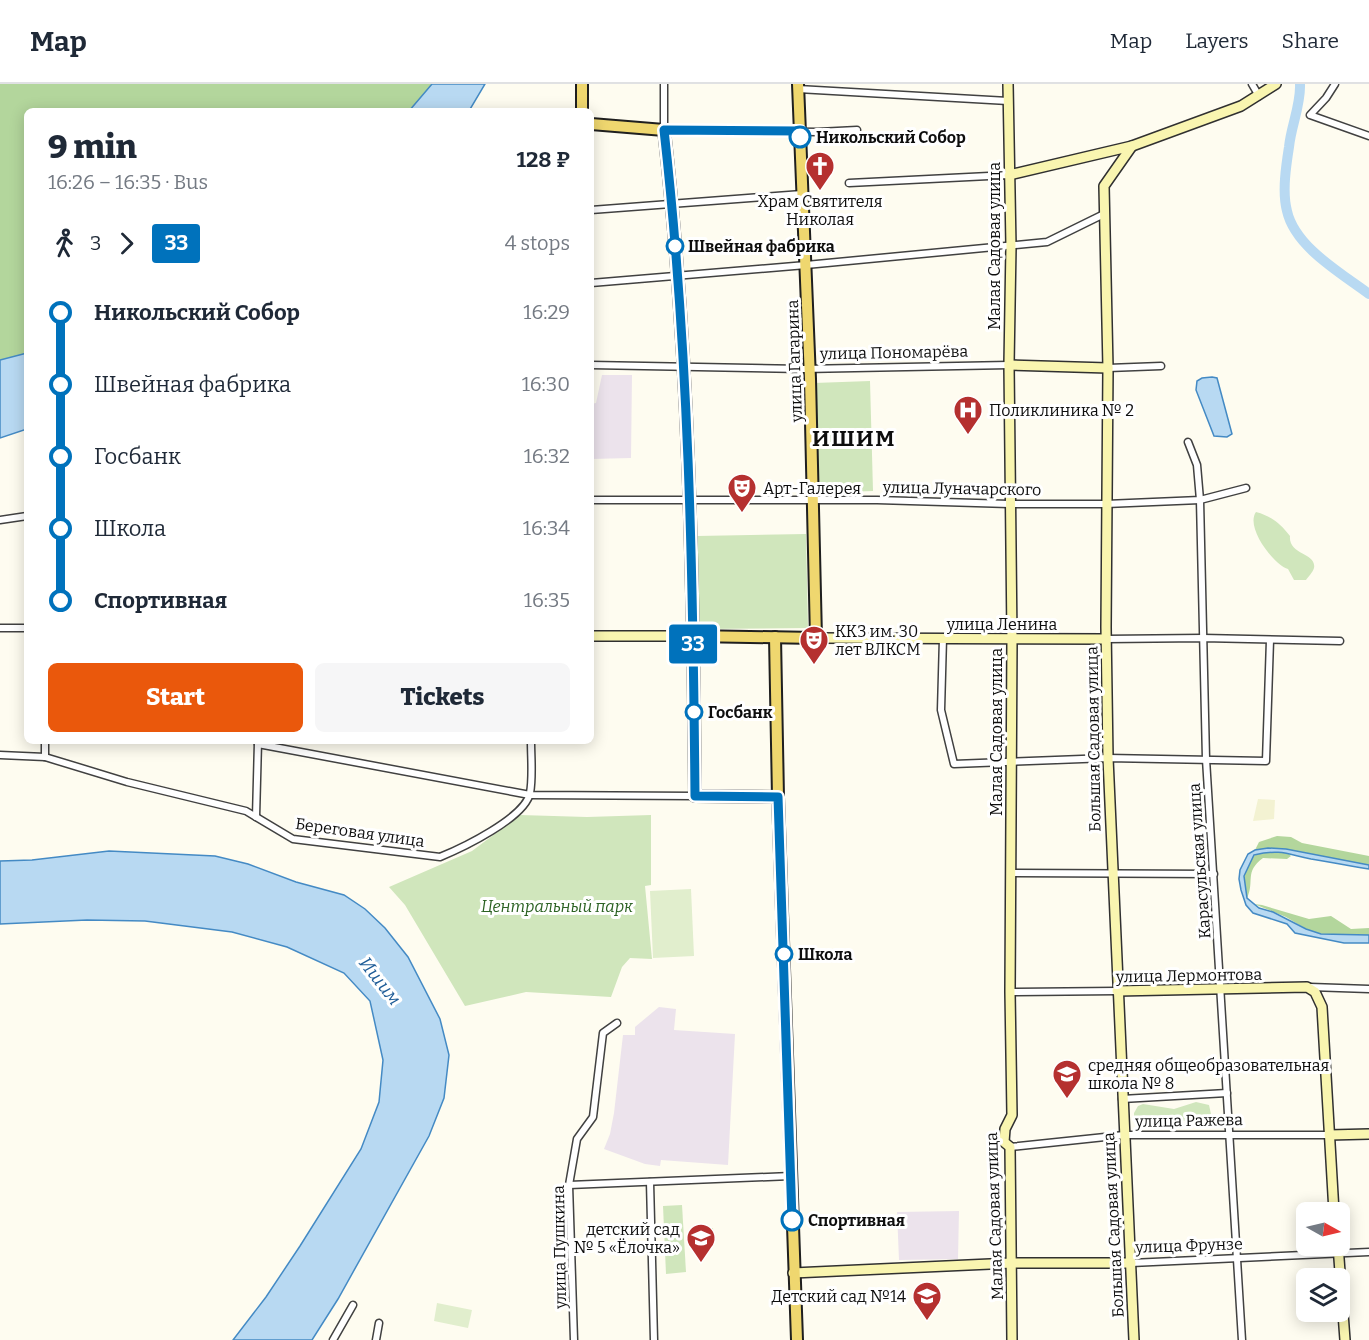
<!DOCTYPE html>
<meta charset="utf-8">
<style>
:root{--surface:#fff;--page:#f6f6f7;--text:#1f2937;--muted:#747a83;--line:#e0e1e3;--accent:#ea580c}
body{margin:0;font-family:Bitter,serif;background:var(--page);color:var(--text);height:100vh;display:flex;flex-direction:column;font-size:22px;white-space:nowrap}
*{box-sizing:border-box;margin:0}
p{font-size:20px;color:var(--muted)}
.icon{flex:none;width:33px;height:33px;fill:none;stroke:currentColor;stroke-width:2;stroke-linecap:round;stroke-linejoin:round}
.map{position:relative;flex:1;overflow:hidden}
.details{position:absolute;left:24px;top:24px;width:570px;height:636px;display:flex;flex-direction:column;background:var(--surface);border-radius:9px;box-shadow:0 3px 15px #0003}
.details>*{flex:none}
.badge{padding:0 12px;border-radius:4px;font-size:21px;line-height:39px}
.needle{width:39px;rotate:98deg}
.tools{position:absolute;left:1296px;top:1118px;display:grid;gap:12px}
.tools a{display:grid;place-items:center;width:54px;height:54px;border-radius:9px;background:var(--surface);box-shadow:0 3px 15px #0003;font-size:30px}
.map>.badge{position:absolute;translate:-50% -50%;box-shadow:0 0 0 3px #fff}
.legs{display:flex;align-items:center;gap:9px;height:66px;padding:0 24px;font-size:20px}
.legs p{margin-inline-start:auto}
.overview{display:flex;align-items:center;justify-content:space-between;height:102px;padding:0 24px}
h1{font-size:33px;font-weight:800;line-height:45px}
.action{display:flex;gap:12px;margin-top:auto;padding:12px 24px}
.action a{flex:1;height:69px;border-radius:9px;background:var(--accent);color:#fff;font-size:24px;font-weight:800;line-height:69px;text-align:center}
.action a+a{background:var(--page);color:var(--text)}
ul{padding:0 24px;list-style:none}
li{display:flex;align-items:center;gap:21px;height:72px;font-size:22px}
li i{display:grid;place-items:center;width:9px;height:100%;margin:0 8px;background:currentColor}
li i::after{content:'';width:15px;height:15px;margin:-8px;border:4px solid;border-radius:50%;background:var(--surface)}
li p{margin-inline-start:auto}
li:first-child i{background:linear-gradient(#0000 50%,currentColor 0)}
li:last-child i{background:linear-gradient(currentColor 50%,#0000 0)}
header{display:flex;align-items:center;gap:36px;box-sizing:border-box;height:84px;padding:0 30px;background:var(--surface);border-bottom:2px solid var(--line)}
header strong{font-size:28px}
nav{display:flex;gap:33px;margin-inline-start:auto;font-size:21px}
.map>svg:first-child{display:block}
</style>
<header>
<strong>Map</strong>
<nav><a>Map</a><a>Layers</a><a>Share</a></nav>
</header>
<div class="map">
<svg width="1369" height="1256" viewBox="0 0 1369 1256">
<rect width="100%" height="100%" fill="#fefcf0"/>
<g fill="#ece3ec">
<polygon points="602,291 632,291 631,374 591,375 591,320 596,319"/>
<polygon points="659,923 676,925 674,946 735,950 728,1081 661,1076 660,1082 645,1080 604,1065 610,1050 614,1029 623,951 635,951 635,943"/>
<polygon points="959,1127 958,1175 899,1176 897,1128"/>
</g>
<polygon fill="#f3f2d2" points="1258,715 1275,716 1274,735 1253,737"/>
<g fill="#d0e6bc">
<polygon points="870,297 873,407 817,409 814,299"/>
<path d="M1256,428c15,4 24,11 34,24 -2,19 27,17 24,32 -1,4 -6,9 -8,12h-12l-6,-11c-15,-5 -43,-42 -32,-57z"/>
<polygon points="806,450 808,544 698,545 697,452"/>
<polygon points="520,731 587,733 651,731 651,801 645,802 652,875 630,874 622,883 611,913 526,908 465,922 405,821 389,803 472,767"/>
<polygon points="1196,1018 1209,1021 1211,1030 1206,1037 1192,1039 1175,1034 1159,1040 1144,1042 1138,1040 1134,1036 1134,1029 1138,1022 1143,1020 1174,1025"/>
<polygon points="682,1121 686,1188 666,1190 663,1122"/>
<polygon points="694,1144 713,1144 714,1160 695,1161"/>
</g>
<g fill="#b3d69c">
<polygon points="0,0 432,0 409,27 27,27 27,269 0,276"/>
<polygon points="1277,752 1291,753 1302,759 1369,772 1369,781 1286,765 1255,766 1259,758"/>
<path d="M1268,768h19l4,4 -4,3 -24,-1c-19,14 -8,23 -16,40 -4,-13 -6,-32 7,-42 3,-2 10,-3 14,-4z"/>
<polygon points="1254,820 1262,821 1309,835 1331,832 1351,845 1369,844 1369,851 1321,850 1306,845 1286,833"/>
</g>
<g fill="#e1eecd">
<polygon points="691,805 694,872 653,874 650,807"/>
<polygon points="437,1219 472,1226 468,1244 434,1237"/>
</g>
<g fill="#b8d9f2" stroke="#448ac4" stroke-width="1.5">
<polygon points="432,0 485,0 469,27 409,27"/>
<polygon points="27,269 27,345 0,354 0,276"/>
<polygon points="1212,293 1217,294 1232,350 1227,353 1214,352 1196,306 1197,297 1202,294"/>
<path d="M1268,764l18,1 83,16v4c-19,-3 -38,-7 -58,-10 -24,-5 -31,-10 -57,-4l-10,21 3,22 12,10 14,4 33,17 15,5 48,1v8h-25l-49,-10 -8,-9 -34,-11 -7,-8 -5,-15 -2,-11 1,-9 8,-16 7,-4z"/>
<polygon points="109,767 215,772 248,780 296,798 344,811 365,825 385,844 408,873 440,935 449,971 444,1014 429,1052 338,1215 312,1256 233,1256 266,1213 300,1162 361,1065 379,1018 383,976 370,917 344,889 287,863 232,848 145,837 87,836 0,840 0,777 32,776"/>
</g>
<g fill="none" stroke-linecap="round" stroke-linejoin="round">
<path stroke="#b8d9f2" stroke-width="10" d="M1300,0c1,21 -9,42 -11,63 -3,19 -7,45 -2,64 8,36 54,62 82,83"/>
<g stroke="#414141" stroke-width="9">
<g id="street">
<polyline points="664,0 664,46 818,48 857,46"/>
<polyline points="1252,0 1259,12"/>
<polyline points="1335,0 1326,14 1310,31 1369,52"/>
<polyline points="798,5 1008,17"/>
<polyline points="849,99 1009,91"/>
<polyline points="591,126 802,110"/>
<polyline points="591,199 806,181 1047,158 1104,130"/>
<polyline points="591,281 803,285 1009,281"/>
<polyline points="1108,284 1161,282"/>
<polyline points="591,416 877,416 1009,420 1106,420 1200,416 1197,381 1188,358"/>
<polyline points="0,436 27,432"/>
<polyline points="0,544 27,544"/>
<polyline points="943,554 941,626 954,680 1108,674 1266,677 1270,556"/>
<polyline points="1106,555 1203,554 1340,557"/>
<polyline points="258,660 530,711 695,712"/>
<path d="M0,671l45,2 82,25 119,29 47,28 147,18c22,-9 85,-39 90,-64 3,-16 1,-35 1,-52"/>
<polyline points="45,673 45,657"/>
<polyline points="256,733 258,658"/>
<polyline points="1012,789 1214,790"/>
<polyline points="1310,903 1369,905"/>
<polyline points="1010,908 1117,907"/>
<polyline points="1122,1015 1227,1009"/>
<polyline points="1010,1063 1124,1051 1329,1051"/>
<polyline points="650,1098 654,1256"/>
<polyline points="569,1101 791,1092"/>
<polyline points="1131,1179 1369,1168"/>
<polyline points="333,1256 353,1221"/>
<polyline points="376,1256 379,1239"/>
<polyline points="574,1256 569,1101 577,1055 593,1033 603,949 617,939"/>
<polyline points="1242,1256 1206,675 1200,416 1246,404"/>
</g>
</g>
<g stroke="#303030" stroke-width="12">
<g id="secondary">
<polyline points="1008,0 1011,162 1009,281 1012,555 1010,908 1012,1031 1005,1045 1004,1058 1010,1063 1012,1256"/>
<polyline points="1132,62 1104,102 1108,284 1106,543 1108,674 1134,1256"/>
<polyline points="1009,91 1132,62 1241,22 1276,0"/>
<polyline points="1009,281 1108,284"/>
<polyline points="591,552 693,552"/>
<polyline points="816,554 1106,555"/>
<polyline points="1117,907 1307,903 1315,908 1322,923 1334,1128"/>
<polyline points="1329,1051 1369,1050"/>
<polyline points="1338,1161 1345,1256"/>
<polyline points="793,1189 1012,1179 1131,1179"/>
</g>
</g>
<g stroke="#1f1f1f" stroke-width="14">
<g id="primary">
<polyline points="582,27 582,0"/>
<path d="M591,40l73,6c25,221 29,444 31,666l83,1"/>
<polyline points="693,552 816,554 810,295 798,0"/>
<polyline points="775,553 778,713 797,1256"/>
</g>
</g>
<use href="#street" stroke="#fff" stroke-width="6"/>
<use href="#secondary" stroke="#f9f5b0" stroke-width="9"/>
<use href="#primary" stroke="#efd76f" stroke-width="10"/>
</g>
<g fill="none" stroke-linecap="round" stroke-linejoin="round">
<g stroke="#fff" stroke-width="14">
<path id="line-1" d="M792,1136l-14,-423 -83,-1c-2,-222 -6,-445 -31,-666l136,1v6"/>
</g>
<use href="#line-1" stroke="#0072bc" stroke-width="9"/>
</g>
<defs>
<g id="church-pin" transform="scale(1.5)"><path d="M0 17L-7.5 6A9.5 9.5 0 1 1 7.5 6Z" fill="#b5302f" stroke="#fff"/><path d="M-1.2-6h2.4v3.5h3.3v2.4h-3.3V6h-2.4V-.1h-3.3v-2.4h3.3Z" fill="#fff"/></g>
<g id="hospital-pin" transform="scale(1.5)"><path d="M0 17L-7.5 6A9.5 9.5 0 1 1 7.5 6Z" fill="#b5302f" stroke="#fff"/><path d="M-5-5h3v3.5h4V-5h3V5h-3V1.5h-4V5h-3Z" fill="#fff"/></g>
<g id="theatre-pin" transform="scale(1.5)"><path d="M0 17L-7.5 6A9.5 9.5 0 1 1 7.5 6Z" fill="#b5302f" stroke="#fff"/><path d="M-5-5.5Q0-4 5-5.5V0Q5 5 0 6Q-5 5-5 0ZM-3.3-2.5H-1v1.5H-3.3ZM1-2.5H3.3v1.5H1ZM-2.8 1Q0 5.5 2.8 1Z" fill="#fff"/></g>
<g id="school-pin" transform="scale(1.5)"><path d="M0 17L-7.5 6A9.5 9.5 0 1 1 7.5 6Z" fill="#b5302f" stroke="#fff"/><path d="M0-5L7-2L0 1L-7-2ZM-4 1L0 2.5L4 1V4Q0 6-4 4Z" fill="#fff"/></g>
</defs>
<g fill-rule="evenodd">
<use href="#church-pin" x="820" y="82"/>
<use href="#hospital-pin" x="968" y="326"/>
<use href="#theatre-pin" x="742" y="404"/>
<use href="#theatre-pin" x="814" y="556"/>
<use href="#school-pin" x="1067" y="990"/>
<use href="#school-pin" x="701" y="1154"/>
<use href="#school-pin" x="927" y="1212"/>
</g>
<g fill="#fff" stroke="#0072bc" stroke-width="3">
<circle cx="800" cy="53" r="10"/>
<circle cx="675" cy="162" r="8"/>
<circle cx="694" cy="628" r="8"/>
<circle cx="784" cy="870" r="8"/>
<circle cx="792" cy="1136" r="10"/>
</g>
<g text-anchor="middle" stroke-width="6" stroke-linejoin="round" paint-order="stroke">
<g font-size="16" font-weight="bold" fill="#0e0e0e" stroke="#fff" text-anchor="start">
<text x="816" y="59">Никольский Собор</text>
<text x="688" y="168">Швейная фабрика</text>
<text x="708" y="634">Госбанк</text>
<text x="798" y="876">Школа</text>
<text x="808" y="1142">Спортивная</text>
</g>
<g font-size="16" fill="#0e0e0e" stroke="#fff" text-anchor="start">
<text x="820" y="123" text-anchor="middle">Храм Святителя<tspan x="820" dy="18">Николая</tspan></text>
<text x="989" y="332">Поликлиника № 2</text>
<text x="763" y="410">Арт-Галерея</text>
<text x="835" y="553">ККЗ им. 30<tspan x="835" dy="18">лет ВЛКСМ</tspan></text>
<text x="1088" y="987">средняя общеобразовательная<tspan x="1088" dy="18">школа № 8</tspan></text>
<text x="680" y="1151" text-anchor="end">детский сад<tspan x="680" dy="18">№ 5 «Ёлочка»</tspan></text>
<text x="906" y="1218" text-anchor="end">Детский сад №14</text>
</g>
<g font-size="16" fill="#0e0e0e" stroke="#fff">
<text transform="translate(994 162) rotate(-90)" y="6">Малая Садовая улица</text>
<text transform="translate(894 268) rotate(-1)" y="6">улица Пономарёва</text>
<text transform="translate(794 277) rotate(-92)" y="6">улица Гагарина</text>
<text transform="translate(962 404) rotate(1)" y="6">улица Луначарского</text>
<text x="1002" y="546">улица Ленина</text>
<text transform="translate(996 648) rotate(-90)" y="6">Малая Садовая улица</text>
<text transform="translate(1093 655) rotate(-91)" y="6">Большая Садовая улица</text>
<text transform="translate(360 748) rotate(8)" y="6">Береговая улица</text>
<text transform="translate(1199 777) rotate(-94)" y="6">Карасульская улица</text>
<text transform="translate(1189 891) rotate(-1)" y="6">улица Лермонтова</text>
<text transform="translate(1189 1036) rotate(-1)" y="6">улица Ражева</text>
<text transform="translate(994 1132) rotate(-92)" y="6">Малая Садовая улица</text>
<text transform="translate(1113 1141) rotate(-93)" y="6">Большая Садовая улица</text>
<text transform="translate(1189 1161) rotate(-2)" y="6">улица Фрунзе</text>
<text transform="translate(559 1163) rotate(-91)" y="6">улица Пушкина</text>
</g>
<g font-size="16" font-style="italic" fill="#2c6223" stroke="#fff">
<text x="557" y="828">Центральный парк</text>
</g>
<g font-size="18" font-style="italic" fill="#1f5d98" stroke="#fff">
<text transform="translate(380 897) rotate(52)" y="6">Ишим</text>
</g>
<g font-size="22" font-weight="bold" letter-spacing="1.5" fill="#0e0e0e" stroke="#fff">
<text x="854" y="362">ИШИМ</text>
</g>
</g>
</svg>
<div class="tools">
<a><svg class="needle" viewBox="-14 -14 28 28"><path d="M0-13l5 13h-10z" fill="#e53935"/><path d="M0 13l5-13h-10z" fill="#747a83"/></svg></a>
<a><svg class="icon" aria-label="layers" viewBox="0 0 24 24"><path d="M12 4l9 5-9 5-9-5zM3 14l9 5 9-5"/></svg></a>
</div>
<b class="badge" style="left:693px;top:560px;background:#0072bc;color:#fff">33</b>
<section class="details">
<div class="overview"><div><h1>9 min</h1><p>16:26 – 16:35 · Bus</p></div><b>128 ₽</b></div>
<div class="legs"><svg class="icon" aria-label="walk" viewBox="0 0 24 24"><circle cx="13" cy="4" r="2"/><path d="M13 8l-2 6 4 7M11 14l-3 7M7 12l3-4h3l4 4"/></svg>3<svg class="icon" aria-label="forward" viewBox="0 0 24 24"><path d="M9 5l7 7-7 7"/></svg><b class="badge" style="background:#0072bc;color:#fff">33</b><p>4 stops</p></div>
<ul>
<li><i style="color:#0072bc"></i><b>Никольский Собор</b><p>16:29</p></li>
<li><i style="color:#0072bc"></i><span>Швейная фабрика</span><p>16:30</p></li>
<li><i style="color:#0072bc"></i><span>Госбанк</span><p>16:32</p></li>
<li><i style="color:#0072bc"></i><span>Школа</span><p>16:34</p></li>
<li><i style="color:#0072bc"></i><b>Спортивная</b><p>16:35</p></li>
</ul>
<div class="action"><a>Start</a><a>Tickets</a></div>
</section>
</div>
